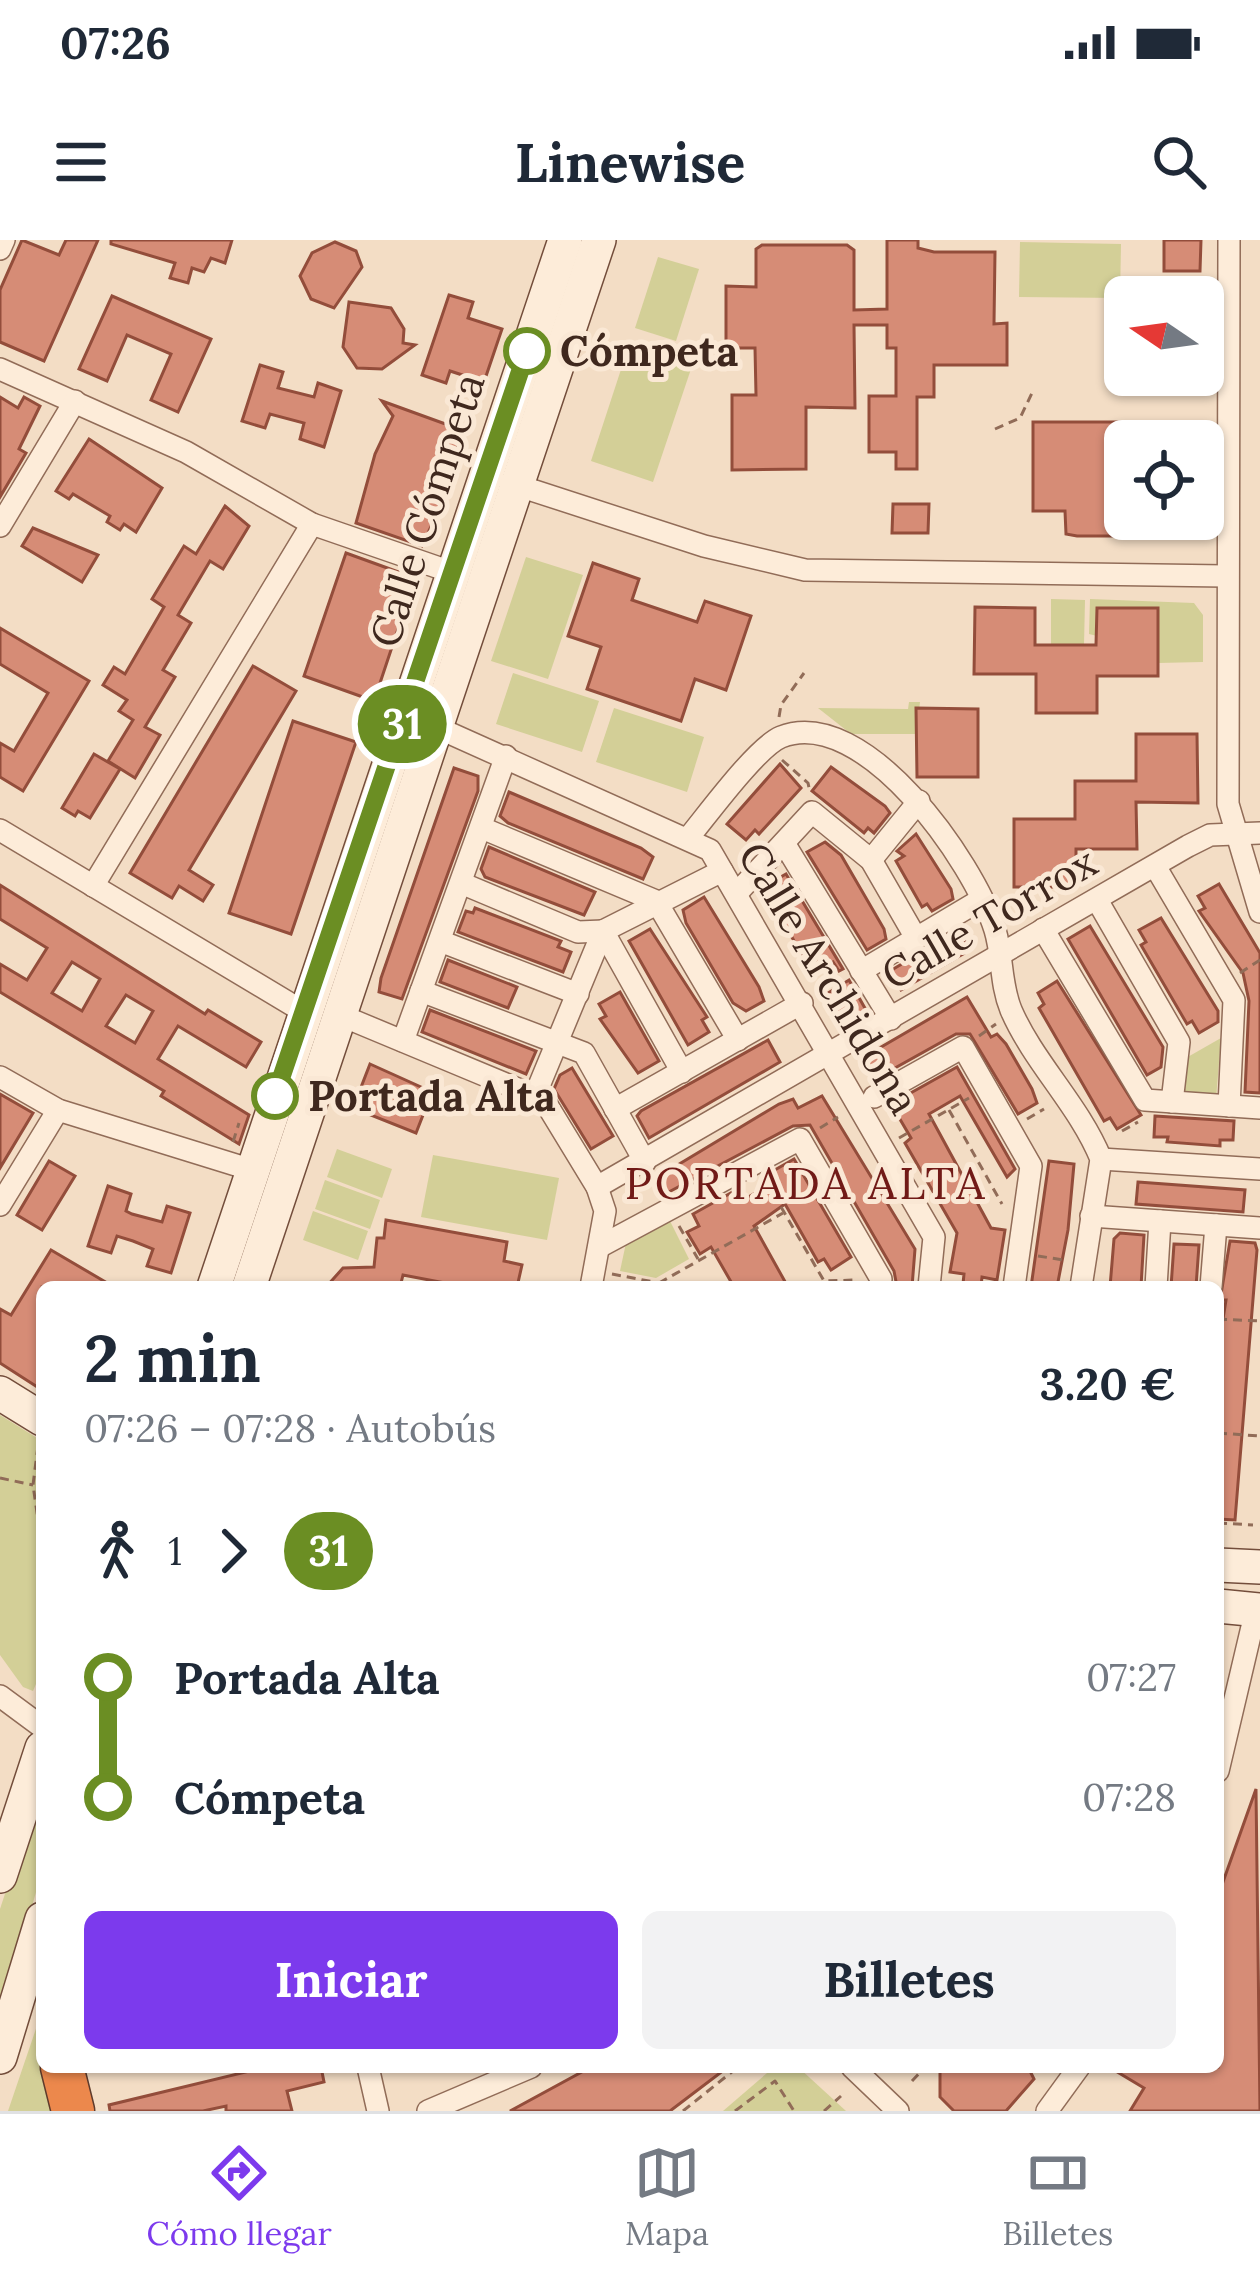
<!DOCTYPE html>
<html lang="es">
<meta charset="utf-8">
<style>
:root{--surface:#fff;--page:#f2f2f3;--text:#1f2937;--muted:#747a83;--line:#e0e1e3;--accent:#7c3aed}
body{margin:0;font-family:Lora,serif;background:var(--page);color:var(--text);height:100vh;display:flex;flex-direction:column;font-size:45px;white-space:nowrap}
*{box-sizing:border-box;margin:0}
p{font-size:39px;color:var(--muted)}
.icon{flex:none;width:66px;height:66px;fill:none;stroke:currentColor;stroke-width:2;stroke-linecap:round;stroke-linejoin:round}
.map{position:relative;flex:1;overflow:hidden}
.panel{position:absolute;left:36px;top:1041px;width:1188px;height:792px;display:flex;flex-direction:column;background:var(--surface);border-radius:18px;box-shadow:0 3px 9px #0004}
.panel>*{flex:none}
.badge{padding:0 24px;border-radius:39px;font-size:42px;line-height:78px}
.needle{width:78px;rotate:283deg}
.buttons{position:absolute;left:1104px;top:36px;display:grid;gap:24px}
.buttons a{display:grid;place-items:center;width:120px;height:120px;border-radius:18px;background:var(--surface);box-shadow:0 3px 9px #0004;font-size:60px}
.map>.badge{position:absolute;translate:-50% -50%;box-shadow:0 0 0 6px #fff}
.legs{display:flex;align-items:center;gap:18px;height:132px;padding:0 48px;font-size:39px}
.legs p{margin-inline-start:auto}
.headline{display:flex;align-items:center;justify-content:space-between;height:204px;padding:0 48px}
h1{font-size:66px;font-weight:700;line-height:90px}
.primary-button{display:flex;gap:24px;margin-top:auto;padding:24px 48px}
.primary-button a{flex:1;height:138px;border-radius:18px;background:var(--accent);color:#fff;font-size:48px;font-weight:700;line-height:138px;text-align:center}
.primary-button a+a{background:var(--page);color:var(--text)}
ul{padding:0 48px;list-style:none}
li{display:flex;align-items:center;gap:42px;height:120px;font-size:45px}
li i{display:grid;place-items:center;width:18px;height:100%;margin:0 15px;background:currentColor}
li i::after{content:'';width:30px;height:30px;margin:-15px;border:9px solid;border-radius:50%;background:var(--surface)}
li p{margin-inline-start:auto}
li:first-child i{background:linear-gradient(#0000 50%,currentColor 0)}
li:last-child i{background:linear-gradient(currentColor 50%,#0000 0)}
.status{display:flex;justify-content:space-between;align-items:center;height:84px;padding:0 60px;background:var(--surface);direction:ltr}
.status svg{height:33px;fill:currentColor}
header{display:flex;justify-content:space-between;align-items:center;height:156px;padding:0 48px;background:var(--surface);font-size:54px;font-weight:700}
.menu{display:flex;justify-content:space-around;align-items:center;height:168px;border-top:3px solid var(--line);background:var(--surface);font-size:33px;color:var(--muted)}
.menu a{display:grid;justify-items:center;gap:6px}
.menu .active{color:var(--accent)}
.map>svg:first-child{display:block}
</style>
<div class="status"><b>07:26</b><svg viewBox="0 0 49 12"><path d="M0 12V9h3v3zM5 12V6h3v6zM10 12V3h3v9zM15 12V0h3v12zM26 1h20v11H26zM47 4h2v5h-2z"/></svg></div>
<header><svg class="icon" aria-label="menu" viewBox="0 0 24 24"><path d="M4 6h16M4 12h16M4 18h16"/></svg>Linewise<svg class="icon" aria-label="search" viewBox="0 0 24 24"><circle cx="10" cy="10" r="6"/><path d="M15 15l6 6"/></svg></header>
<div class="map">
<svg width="1260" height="1871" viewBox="0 0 1260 1871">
<rect width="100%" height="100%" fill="#f3ddc5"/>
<g fill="#d3cf97">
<polygon points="1020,2 1121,4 1120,58 1019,57"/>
<polygon points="658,17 699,29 676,101 635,88"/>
<polygon points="630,102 693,123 653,242 591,221"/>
<polygon points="526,317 583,335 548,439 491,421"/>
<polygon points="1051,359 1085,360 1084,405 1051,405"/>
<polygon points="1090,359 1194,363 1203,375 1203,422 1158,423 1158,411 1089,394"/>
<polygon points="513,433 599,461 582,512 496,484"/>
<polygon points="909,462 920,462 916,494 851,494 818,468 908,469"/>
<polygon points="614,468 704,497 687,552 596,522"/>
<polygon points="1221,798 1216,859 1182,857 1186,818"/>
<polygon points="337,909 392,929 382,958 327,937"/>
<polygon points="433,915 559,938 547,1000 421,977"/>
<polygon points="325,940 380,960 370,989 315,969"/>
<polygon points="313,971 368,991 358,1020 303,1000"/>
<polygon points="669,979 689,1019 656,1038 620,1031 626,1003"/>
<polygon points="0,1175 42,1201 42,1430 33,1451 23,1447 0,1415"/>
<polygon points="42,1542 42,1631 0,1779 0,1669"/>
<polygon points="42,1771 42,1827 61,1871 8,1871"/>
<polygon points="774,1827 798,1827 846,1871 723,1871"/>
</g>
<g fill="#d68c76" stroke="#934d3b" stroke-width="3" fill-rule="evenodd">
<polygon points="22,0 59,15 66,0 98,0 44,121 0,102 0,50"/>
<polygon points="111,0 232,0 225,23 211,18 204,32 192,28 188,43 170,38 175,23 111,4"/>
<polygon points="887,0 918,0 918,8 934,12 995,12 994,84 1007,83 1007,125 934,125 934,157 917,157 917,229 896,229 896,212 869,212 869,156 896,156 896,108 887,108 887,85 854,85 855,168 806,167 806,229 732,230 732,155 756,155 755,108 726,108 726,46 756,47 756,9 762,5 847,5 854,10 854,70 887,69"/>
<polygon points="1164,0 1201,0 1200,31 1164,31"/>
<polygon points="335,2 356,11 362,27 334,68 311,59 300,36 312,13"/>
<polygon points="449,55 473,62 468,78 502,89 484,142 450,131 446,143 422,135"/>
<polygon points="112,56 211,99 178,172 151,160 171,114 127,95 107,141 79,129"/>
<polygon points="349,62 391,68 404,89 403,103 415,105 382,129 357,128 343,107"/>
<polygon points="260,125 283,132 278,148 314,157 318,143 341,151 324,207 300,199 304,183 270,174 265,188 242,181"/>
<polygon points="0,157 18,168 24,157 40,166 19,209 26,213 0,257"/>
<polygon points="382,161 462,190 443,260 422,306 356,283 375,214 393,176"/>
<polygon points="1033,182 1170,182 1170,201 1125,201 1125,279 1190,279 1192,296 1077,296 1066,294 1065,271 1033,271"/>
<polygon points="89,199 162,248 136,292 124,284 120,290 107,282 110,276 73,254 69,259 56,251"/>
<polygon points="893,264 929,264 928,293 892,293"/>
<polygon points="225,266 249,286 223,329 210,321 178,375 191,383 163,430 175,437 145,487 160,495 135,538 108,521 133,480 119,471 127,460 103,445 114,427 125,434 164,367 152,359 184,306 196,314"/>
<polygon points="33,288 98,315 82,342 22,306"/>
<polygon points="346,313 415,338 374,461 304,436"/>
<polygon points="593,323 639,339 632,360 697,382 705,361 751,376 726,450 695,439 681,481 587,449 601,407 568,396"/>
<polygon points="975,367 1035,368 1035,405 1096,405 1097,368 1158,368 1158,436 1097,436 1097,473 1036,473 1036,434 974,434"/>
<polygon points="0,388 89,441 23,551 0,537 0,503 14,511 48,453 0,424"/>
<polygon points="253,426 296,451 189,630 213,645 203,661 179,646 172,658 130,633"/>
<polygon points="916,468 978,469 978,537 917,537"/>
<polygon points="293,481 356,502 291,694 229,673"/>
<polygon points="1136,494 1197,494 1198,563 1136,562 1137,609 1076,609 1076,647 1014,647 1014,579 1075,579 1075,541 1136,541"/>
<polygon points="94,514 120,529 90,578 78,571 75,576 62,568"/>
<polygon points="780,524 801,548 759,594 755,590 746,600 727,584"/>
<polygon points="831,527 885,566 890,573 874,593 868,588 864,593 812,551"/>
<polygon points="454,528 478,536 478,551 402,759 379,752 381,738"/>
<polygon points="509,552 641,608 653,617 643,639 508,583 500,576"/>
<polygon points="916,594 951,649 953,659 932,671 927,664 922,667 896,621 904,616 897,611"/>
<polygon points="825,602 841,615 884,689 886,699 867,710 807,612"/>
<polygon points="489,607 595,652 584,675 485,637 481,629"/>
<polygon points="786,634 843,729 839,731 833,722 813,733 770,660 765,646"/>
<polygon points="1219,644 1260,713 1260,853 1245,852 1249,761 1243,733 1199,671 1205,668 1198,656"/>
<path d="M0,645l205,129 3,-4 53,32 -15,25 -68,-41 -20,33 91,56 -10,29 -78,-48 3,-5 -164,-99v-28l27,16 20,-32 -47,-29zM72,722l28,17 -18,32 -30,-18zM126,755l27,16 -18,32 -29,-17z"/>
<polygon points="704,657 759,747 764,761 746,771 733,763 686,683 683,670"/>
<polygon points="475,668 561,701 558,707 571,712 563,732 458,692 466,671 473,673"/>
<polygon points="1161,678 1218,771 1218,782 1199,793 1192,781 1187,784 1141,705 1146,702 1139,690"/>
<polygon points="1090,686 1163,807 1161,827 1147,835 1068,699"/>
<polygon points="650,689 707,777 702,780 709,792 688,805 629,701"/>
<polygon points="959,690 970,710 901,750 890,731"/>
<polygon points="448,720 517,747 508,768 440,742"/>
<polygon points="849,740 866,770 844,783 825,755"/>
<polygon points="1057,741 1141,875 1117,889 1110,878 1104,881 1039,768 1044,764 1038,753"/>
<polygon points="620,752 659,821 638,833 600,779 606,776 599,764"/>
<polygon points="967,757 991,797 997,794 1006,804 1032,849 1037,863 1018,874 970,794 956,794 877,838 864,817"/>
<polygon points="430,770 536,811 526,834 422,792"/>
<polygon points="768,800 780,822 649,898 637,876 641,871"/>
<polygon points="370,824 432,852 416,893 353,868"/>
<polygon points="957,827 1015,929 1007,937 960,856 929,874 991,988 1005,990 997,1040 982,1037 981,1046 963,1044 964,1034 950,1032 957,993 905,903 911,898 891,864"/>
<polygon points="572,828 613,896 591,909 554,849 560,835"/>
<polygon points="0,854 33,873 0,928"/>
<polygon points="822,856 915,1009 912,1047 897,1047 894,1031 810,885 793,886 665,954 656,938 779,864 793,859 798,868"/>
<polygon points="1155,876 1234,881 1233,900 1220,900 1220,906 1167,902 1168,897 1154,897"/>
<polygon points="794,919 851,1017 831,1030 824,1019 818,1022 785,964 754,986 788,1047 734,1047 711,1007 700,1014 687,992 699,986 693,974 738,949 745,959 772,943 778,939 773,931"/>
<polygon points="49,921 75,936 42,990 17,975"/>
<polygon points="1049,921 1074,924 1068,990 1057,1047 1031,1047"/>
<polygon points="1138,942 1245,950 1243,972 1136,964"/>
<polygon points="108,946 131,954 126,971 132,974 162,982 167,966 190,973 171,1033 147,1026 153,1009 133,1001 117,996 111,1013 88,1006"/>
<polygon points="386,980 507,1002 504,1021 522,1025 517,1047 466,1047 403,1035 400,1047 326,1047 343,1028 374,1027 377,998 384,998"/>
<polygon points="1120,993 1144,995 1141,1047 1110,1047 1114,999"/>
<polygon points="1230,1001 1255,1003 1257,1010 1235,1280 1218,1279 1218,1110 1226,1060 1220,1060"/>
<polygon points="1174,1004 1199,1005 1196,1047 1171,1047"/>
<polygon points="51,1010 114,1047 42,1047 42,1150 0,1123 0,1069 11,1075"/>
<polygon points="1256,1549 1260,1871 1130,1871 1144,1848 1109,1827 1218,1827 1218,1656"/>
<polygon points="266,1827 321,1827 324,1842 287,1851 292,1871 226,1871 226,1866 203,1871 110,1871 109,1865"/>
<polygon points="591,1827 728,1827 670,1871 510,1871"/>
<polygon points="940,1827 1028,1827 1034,1839 1006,1871 954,1871 940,1857"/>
</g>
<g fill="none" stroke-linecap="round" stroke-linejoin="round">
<g stroke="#916c58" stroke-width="24">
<g id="street">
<polyline points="1229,0 1228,564 1260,672"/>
<polyline points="0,9 4,0"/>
<polyline points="0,129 186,212 312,284 454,333"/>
<polyline points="510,243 704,306 805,330 1225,336"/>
<polyline points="0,286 75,161"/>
<polyline points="436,487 710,610 934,997 929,1047"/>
<polyline points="482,588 656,661 738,800"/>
<polyline points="0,590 304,772"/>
<path d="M689,597c19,-23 68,-90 92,-100 83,-33 193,125 214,193 8,26 5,53 16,80 23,53 68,95 90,149l-20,128"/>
<polyline points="784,603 891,779"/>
<polyline points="871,620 919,561"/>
<polyline points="1155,626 1234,760 1229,866"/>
<polyline points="461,643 578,692 603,691"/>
<polyline points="93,646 312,284"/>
<polyline points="737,653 812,572 871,620 916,698"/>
<polyline points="1097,660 1179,802 1172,862"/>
<polyline points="1043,689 1145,860 1260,868"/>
<polyline points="603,691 682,832"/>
<polyline points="440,701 578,754"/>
<polyline points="861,731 982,659"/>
<polyline points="421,751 584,813 645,922"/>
<polyline points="340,775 544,860 597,947 605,971 591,1047"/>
<polyline points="403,801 506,516"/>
<polyline points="0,837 58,870 252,930"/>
<polyline points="536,853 603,691 722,631"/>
<polyline points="874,857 963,807 1031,926 1014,1047"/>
<polyline points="615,869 802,763"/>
<polyline points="1101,919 1260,929"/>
<polyline points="597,947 1188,606 1210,595 1260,593"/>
<polyline points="0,965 58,870"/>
<polyline points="1091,976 1260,988"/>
<polyline points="599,1007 800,899 881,1039"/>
<polyline points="1156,1047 1160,981"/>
<polyline points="1211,1047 1216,985"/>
<polyline points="0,1456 42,1487"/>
<polyline points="1218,1531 1256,1370"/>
<polyline points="368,1827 378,1871"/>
<polyline points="852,1827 898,1871"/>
<polyline points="428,1871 531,1827"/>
<polyline points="1047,1871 1079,1827"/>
</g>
</g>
<g stroke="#734d3b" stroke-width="36">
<g id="secondary">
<polyline points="214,1047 565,0"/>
<polyline points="249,1047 599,0"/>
<polyline points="0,1153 42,1179"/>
<polyline points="1218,1325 1260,1327"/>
<polyline points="1218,1366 1260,1370"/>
<polyline points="0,1636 42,1508"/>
<polyline points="0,1817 42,1679"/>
</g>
</g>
<g stroke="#5f3b2c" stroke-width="45">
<polyline id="highway" points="62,1827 73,1871"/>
</g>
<g stroke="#916c58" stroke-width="3" stroke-dasharray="9 6" stroke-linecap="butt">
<polyline points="995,189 1020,178 1033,151"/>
<polyline points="779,477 781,465 804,433"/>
<polyline points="782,520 808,543 810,552"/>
<polyline points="1240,733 1260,720"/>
<polyline points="979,796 996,784"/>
<polyline points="949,870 1002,964"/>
<polyline points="1027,879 1044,869"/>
<polyline points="820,888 838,877"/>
<polyline points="1122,891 1138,882"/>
<polyline points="899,898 969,858"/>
<polyline points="233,902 239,883"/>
<polyline points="766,941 824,1041 855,1040"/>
<polyline points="679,986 698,1019"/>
<polyline points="1038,1016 1064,1020"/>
<polyline points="612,1034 659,1043 658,1047"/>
<polyline points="659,1043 783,973"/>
<polyline points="1218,1079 1260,1081"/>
<polyline points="1218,1193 1259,1196"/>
<polyline points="38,1206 33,1245 42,1307"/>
<polyline points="0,1238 33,1245"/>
<polyline points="1218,1283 1253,1285"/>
<polyline points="912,1841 925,1827"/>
<polyline points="683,1871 738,1827"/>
<polyline points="735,1871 775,1841 794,1871"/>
<polyline points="824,1871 841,1856"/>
</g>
<use href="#street" stroke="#fdecd9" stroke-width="21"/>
<use href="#secondary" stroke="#fdecd9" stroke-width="33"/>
<use href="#highway" stroke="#ec884c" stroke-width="42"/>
</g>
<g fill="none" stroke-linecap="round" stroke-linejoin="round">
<g stroke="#fff" stroke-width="27">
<polyline id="line-1" points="275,856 527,111"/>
</g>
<use href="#line-1" stroke="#6b8e23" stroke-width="18"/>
</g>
<g fill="#fff" stroke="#6b8e23" stroke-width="6">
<circle cx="527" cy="111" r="21"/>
<circle cx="275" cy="856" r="21"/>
</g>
<g text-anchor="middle" stroke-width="10" stroke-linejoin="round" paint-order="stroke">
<g font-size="42" font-weight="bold" fill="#3f281e" stroke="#fae8d5" text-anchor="start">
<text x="560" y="126">Cómpeta</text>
<text x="308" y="871">Portada Alta</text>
</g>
<g font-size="42" fill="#3f281e" stroke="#fae8d5">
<text transform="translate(427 270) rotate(-72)" y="15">Calle Cómpeta</text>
<text transform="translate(989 678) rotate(-30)" y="15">Calle Torrox</text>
<text transform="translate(829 738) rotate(59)" y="15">Calle Archidona</text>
</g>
<g font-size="45" letter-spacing="3" fill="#711a17" stroke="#fae8d5">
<text x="806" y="959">PORTADA ALTA</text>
</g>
</g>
</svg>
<div class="buttons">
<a><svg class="needle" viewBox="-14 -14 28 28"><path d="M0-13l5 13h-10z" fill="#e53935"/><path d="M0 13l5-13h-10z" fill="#747a83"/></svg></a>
<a><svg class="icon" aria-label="locate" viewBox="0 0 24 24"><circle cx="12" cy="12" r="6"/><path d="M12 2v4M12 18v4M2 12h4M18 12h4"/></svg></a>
</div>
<b class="badge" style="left:402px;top:484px;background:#6b8e23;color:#fff">31</b>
<section class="panel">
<div class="headline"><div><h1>2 min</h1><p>07:26 – 07:28 · Autobús</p></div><b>3.20 €</b></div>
<div class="legs"><svg class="icon" aria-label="walk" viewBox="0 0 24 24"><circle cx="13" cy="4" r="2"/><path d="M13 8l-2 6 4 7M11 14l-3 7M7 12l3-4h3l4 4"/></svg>1<svg class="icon" aria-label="forward" viewBox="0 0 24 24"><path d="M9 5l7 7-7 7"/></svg><b class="badge" style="background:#6b8e23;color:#fff">31</b></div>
<ul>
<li><i style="color:#6b8e23"></i><b>Portada Alta</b><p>07:27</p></li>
<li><i style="color:#6b8e23"></i><b>Cómpeta</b><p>07:28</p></li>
</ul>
<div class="primary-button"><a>Iniciar</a><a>Billetes</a></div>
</section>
</div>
<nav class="menu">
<a class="active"><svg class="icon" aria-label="directions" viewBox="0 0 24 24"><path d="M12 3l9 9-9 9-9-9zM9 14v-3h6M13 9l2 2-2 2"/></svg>Cómo llegar</a>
<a><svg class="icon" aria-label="map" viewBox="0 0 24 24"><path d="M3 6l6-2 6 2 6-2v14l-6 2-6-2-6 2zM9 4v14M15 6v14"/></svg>Mapa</a>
<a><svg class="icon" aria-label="tickets" viewBox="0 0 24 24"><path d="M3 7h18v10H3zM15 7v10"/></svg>Billetes</a>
</nav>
